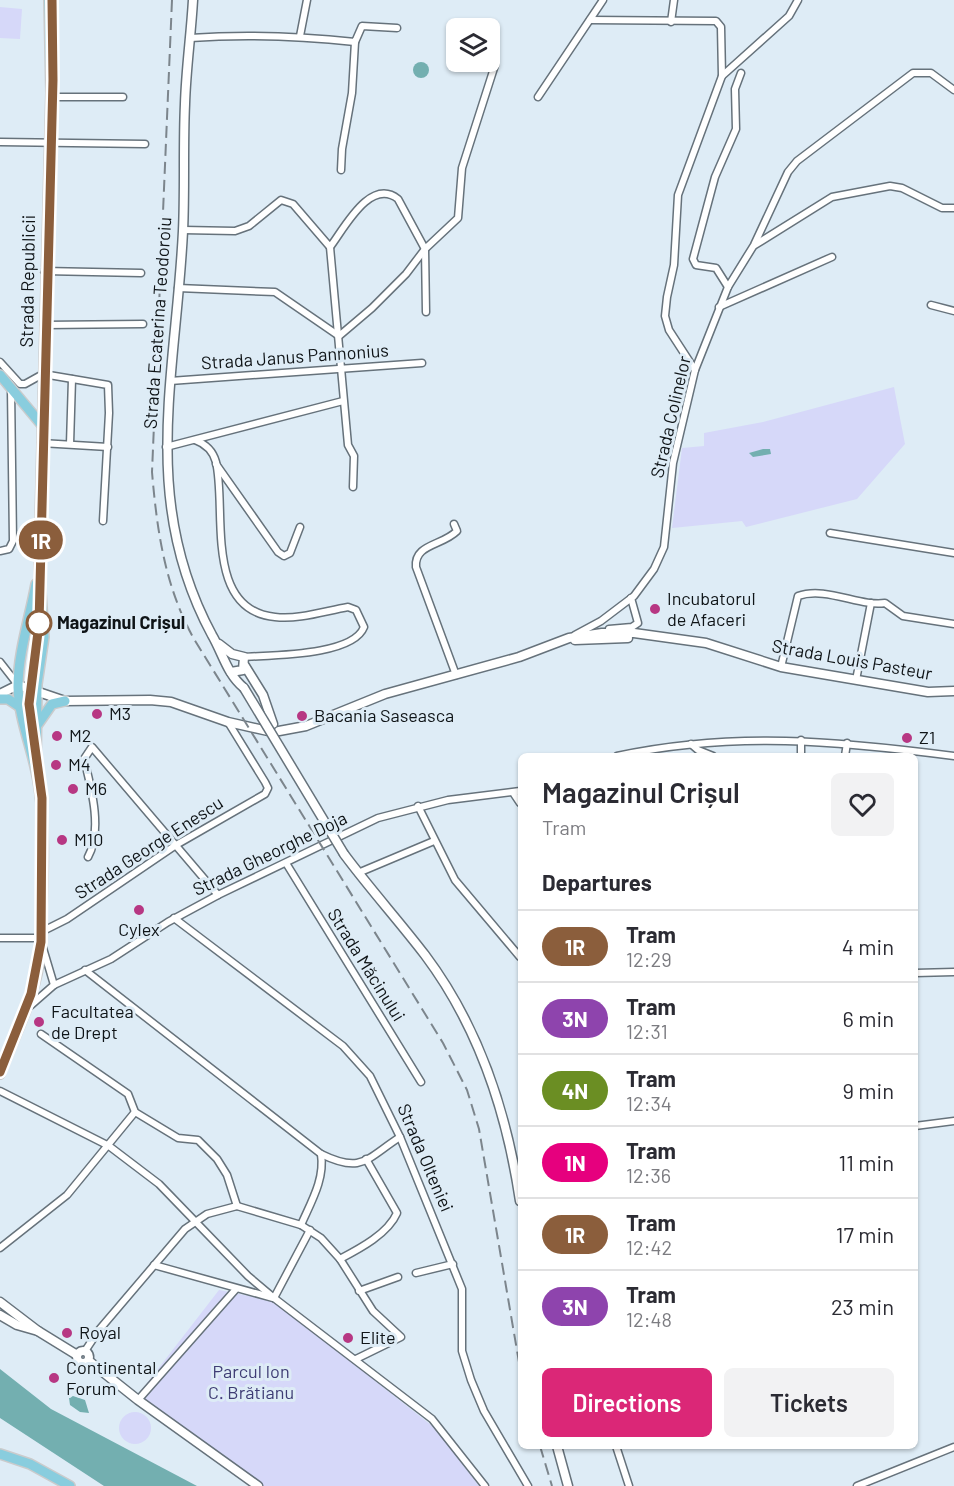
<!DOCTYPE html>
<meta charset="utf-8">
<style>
:root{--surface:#fff;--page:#f2f2f3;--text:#2b2b33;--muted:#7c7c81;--line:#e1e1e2;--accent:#db2777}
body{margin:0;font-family:Barlow,sans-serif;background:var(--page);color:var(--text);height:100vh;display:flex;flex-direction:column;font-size:22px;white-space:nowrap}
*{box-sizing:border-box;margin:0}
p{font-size:20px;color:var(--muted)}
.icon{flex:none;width:33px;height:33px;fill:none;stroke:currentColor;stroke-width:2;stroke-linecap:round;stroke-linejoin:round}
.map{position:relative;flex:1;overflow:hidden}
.sheet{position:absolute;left:518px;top:753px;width:400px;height:696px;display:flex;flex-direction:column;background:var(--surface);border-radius:9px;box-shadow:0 2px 4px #0004}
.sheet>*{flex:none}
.badge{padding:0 12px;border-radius:20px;font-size:21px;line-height:39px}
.buttons{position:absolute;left:446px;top:18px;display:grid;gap:12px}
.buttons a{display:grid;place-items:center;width:54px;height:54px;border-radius:9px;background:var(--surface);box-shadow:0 2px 4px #0004;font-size:30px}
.map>.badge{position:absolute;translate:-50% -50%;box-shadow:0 0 0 3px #fff}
h2{padding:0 24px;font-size:22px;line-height:54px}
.round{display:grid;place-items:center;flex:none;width:63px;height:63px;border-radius:9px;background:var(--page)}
.summary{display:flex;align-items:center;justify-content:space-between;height:102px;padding:0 24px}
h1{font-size:28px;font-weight:600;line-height:45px}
.primary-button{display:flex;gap:12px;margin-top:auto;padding:12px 24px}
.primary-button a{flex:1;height:69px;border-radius:9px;background:var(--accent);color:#fff;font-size:24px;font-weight:600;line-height:69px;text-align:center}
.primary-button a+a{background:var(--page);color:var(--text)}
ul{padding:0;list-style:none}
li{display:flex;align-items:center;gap:18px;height:72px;padding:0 24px;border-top:2px solid var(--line)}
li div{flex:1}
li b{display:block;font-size:22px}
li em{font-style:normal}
li .badge{min-width:66px;font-weight:700;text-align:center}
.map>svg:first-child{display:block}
</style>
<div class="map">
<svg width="954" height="1486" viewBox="0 0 954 1486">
<rect width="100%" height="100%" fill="#deecf6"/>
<g fill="#d6d8f9">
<polygon points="0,7 22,9 20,39 0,38"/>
<polygon points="894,387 905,444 857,499 746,527 742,521 672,528 682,448 704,446 704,433 763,422"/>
<polygon points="219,1290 274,1301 436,1429 479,1486 260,1486 137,1396"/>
<circle cx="135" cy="1428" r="16"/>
</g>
<g fill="#73afb0">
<circle cx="421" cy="70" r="8"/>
<polygon points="763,449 770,449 771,454 753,457 749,453"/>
<polygon points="0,1369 51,1409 197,1486 104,1486 0,1418"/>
<polygon points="73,1396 85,1400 89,1413 80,1412 70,1405 69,1398"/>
</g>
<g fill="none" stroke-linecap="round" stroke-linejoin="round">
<g stroke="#66727b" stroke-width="9">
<g id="street">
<polyline points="590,20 716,21 721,27 722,76 678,195 674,265 667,297 665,316 669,330 695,370"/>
<polyline points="671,22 674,0"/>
<polyline points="300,36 307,0"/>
<path d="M190,38c56,-4 110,-2 165,4l7,-16 35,2"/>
<polyline points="722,76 789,16 798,0"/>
<polyline points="51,97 123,97"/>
<polyline points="538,97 603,0"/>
<polyline points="0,142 145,144"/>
<polyline points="341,170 342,149 352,93 355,42"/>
<path d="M183,230l52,1 14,-5 32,-26 12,4 37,43c14,-18 40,-70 68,-48l27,50 1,63"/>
<polyline points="755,245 832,197 890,186 902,188 942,208 954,208"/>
<polyline points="330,247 348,445 354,456 353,487"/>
<polyline points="44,271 141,273"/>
<polyline points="728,287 716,268 696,265 693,259 715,177 736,129 735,89 741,73"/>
<polyline points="178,288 275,292 339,336 372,308 406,274 425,249 458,218 462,168 495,65"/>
<polyline points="931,305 954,311"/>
<polyline points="719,307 832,257"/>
<polyline points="44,325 143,324"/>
<polyline points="0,362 20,384 25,384 43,374 108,385 109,413 103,521"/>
<polyline points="170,381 422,363"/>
<path d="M195,440c11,4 18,11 21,22 11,46 -13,148 59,155 23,3 50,-6 73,-10l8,3 8,17c-11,29 -93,28 -120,30"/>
<polyline points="41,443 108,447"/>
<polyline points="70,444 72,379"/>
<polyline points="166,447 343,401"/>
<polyline points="216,464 278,552 284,556 290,553 300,527"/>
<path d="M454,524l3,7c-15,15 -43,13 -41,36l40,108"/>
<polyline points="830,533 954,553"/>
<polyline points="0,551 9,549 13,541 11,389"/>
<polyline points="609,629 632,627 638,623 631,598"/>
<polyline points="575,635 601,621 634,596 654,569 664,547 673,463 695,370 728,287 754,245 788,172 797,161 913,73 931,73 954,90"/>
<polyline points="0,662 18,685"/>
<path d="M781,667l17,-71c28,-10 62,11 87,7l18,13 51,8"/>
<polyline points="856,680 871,603"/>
<polyline points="801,740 801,756"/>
<polyline points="691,744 698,750 713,756"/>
<path d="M617,756c117,-25 220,-15 337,0"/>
<polyline points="845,756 847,743"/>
<polyline points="514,794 520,803"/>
<polyline points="418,806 455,880 520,957"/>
<path d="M88,857c15,-27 3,-70 -4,-98l8,-12 126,148"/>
<polyline points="286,863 421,1082"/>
<polyline points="358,873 434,841"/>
<polyline points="174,918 343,1046 370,1076 400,1137 462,1289 462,1351 471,1380 484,1411 528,1486"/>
<polyline points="41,932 67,919 176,845 265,794 268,788 265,782 228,722"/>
<polyline points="0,938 40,938 54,985 30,1006"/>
<path d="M85,970l236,184c41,20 45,5 79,-17"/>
<polyline points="915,973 954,972"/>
<polyline points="54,985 111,959 168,922 218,895 378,818 448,800 520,791"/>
<polyline points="41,1034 128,1094 135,1112 178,1138 198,1140 217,1159 227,1175 237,1206"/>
<polyline points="0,1091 109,1146 159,1184 248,1276 274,1298 432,1419 485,1486"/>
<polyline points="915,1126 954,1121"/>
<path d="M301,1225c10,-23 24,-46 20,-71"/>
<polyline points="0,1248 67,1195 135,1112"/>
<path d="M340,1259c19,-10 48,-25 57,-46l-31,-54"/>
<polyline points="154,1265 273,1298"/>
<polyline points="416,1273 453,1264"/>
<polyline points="359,1291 398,1277"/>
<polyline points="274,1298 310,1230"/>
<polyline points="85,1351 99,1330 185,1229 207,1214 237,1206 301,1225 321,1238 340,1259 373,1311 401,1337 356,1359"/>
<polyline points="138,1400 236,1289"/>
<polyline points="616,1446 629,1486"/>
<polyline points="857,1486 954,1447"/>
</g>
</g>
<g stroke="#66727b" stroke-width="11">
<g id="secondary">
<path d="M193,0c-2,35 -7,69 -8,104 -2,42 0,85 -2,127 -7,144 -44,269 29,404 11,19 15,39 32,53"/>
<polyline points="575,640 628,638"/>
<polyline points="219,644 232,654 244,657 243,670 231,672"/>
<polyline points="245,666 263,695 273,724"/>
<polyline points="0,694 18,685 65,701 150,700 171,702 228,722 268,731"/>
<polyline points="279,731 306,726 385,694 519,657 569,638 602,633 634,633 706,643 781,667 928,692 954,691"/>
<path d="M344,854c26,35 55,67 81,101 54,72 82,158 95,246"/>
<polyline points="0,1302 38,1331 77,1355"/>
<polyline points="0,1315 17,1325 38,1331"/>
<circle cx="83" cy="1357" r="6"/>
<polyline points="89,1361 138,1400 258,1486"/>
<polyline points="557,1446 568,1486"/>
</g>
</g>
<g stroke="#cacbcc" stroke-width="12">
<g id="primary">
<polyline points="0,375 41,424"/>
<polyline points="0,699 8,699 20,707"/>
<polyline points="38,724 52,704 65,701"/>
<polyline points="36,770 37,684 44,637 39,564 51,93 49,0"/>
<path d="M0,1074c13,-35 38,-83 40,-121 2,-53 8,-131 -4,-182 -6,-28 -17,-54 -18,-84 0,-34 12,-70 18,-103"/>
<polyline points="0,1454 30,1464 70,1486"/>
</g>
</g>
<use href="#street" stroke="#fff" stroke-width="6"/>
<use href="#secondary" stroke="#fff" stroke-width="8"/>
<use href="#primary" stroke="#89cdde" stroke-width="9"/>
<polyline stroke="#7c858c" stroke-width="1.5" points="0,1072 31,994 41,942 43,798 29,704 38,637 40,583 53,64 52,0"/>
<g stroke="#7c858c" stroke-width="2" stroke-dasharray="12 6" stroke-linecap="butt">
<path d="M172,0l-20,472c5,59 13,115 42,167l249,404 24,47 12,39 41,239"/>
<polyline points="540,1446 552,1486"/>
</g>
<g stroke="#66727b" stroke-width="11" stroke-linecap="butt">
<polyline id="secondary-bridge" points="244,688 344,854"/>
</g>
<use href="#secondary-bridge" stroke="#fff" stroke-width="8"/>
</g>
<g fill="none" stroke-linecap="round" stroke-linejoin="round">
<g stroke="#fff" stroke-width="14">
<polyline id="line" points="0,1072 31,994 41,942 42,798 29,704 39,624 53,80 52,0"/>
</g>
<use href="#line" stroke="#8b5e3c" stroke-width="9"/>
</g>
<g fill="#b73783" stroke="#deecf6" stroke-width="2">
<circle cx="655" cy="609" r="6"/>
<circle cx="97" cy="714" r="6"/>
<circle cx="302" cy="716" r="6"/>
<circle cx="57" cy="736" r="6"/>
<circle cx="907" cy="738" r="6"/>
<circle cx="56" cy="765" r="6"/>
<circle cx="73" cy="789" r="6"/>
<circle cx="62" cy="840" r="6"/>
<circle cx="139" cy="910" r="6"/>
<circle cx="39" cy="1022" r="6"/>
<circle cx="67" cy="1333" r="6"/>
<circle cx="348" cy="1338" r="6"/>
<circle cx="54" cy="1378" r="6"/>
</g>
<circle fill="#fff" stroke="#8b5e3c" stroke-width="3" cx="39" cy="623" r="12"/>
<g text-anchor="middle" stroke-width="6" stroke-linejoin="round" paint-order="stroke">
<g font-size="18" fill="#0f1417" stroke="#deecf6">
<text transform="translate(28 281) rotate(-89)" y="6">Strada Republicii</text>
<text transform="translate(158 323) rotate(-86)" y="6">Strada Ecaterina Teodoroiu</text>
<text transform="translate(295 357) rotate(-4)" y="6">Strada Janus Pannonius</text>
<text transform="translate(671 417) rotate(-77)" y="6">Strada Colinelor</text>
<text transform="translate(852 660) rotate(10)" y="6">Strada Louis Pasteur</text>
<text transform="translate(149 848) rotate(-33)" y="6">Strada George Enescu</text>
<text transform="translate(270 854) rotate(-26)" y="6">Strada Gheorghe Doja</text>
<text transform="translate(366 965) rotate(58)" y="6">Strada Măcinului</text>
<text transform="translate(425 1158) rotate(67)" y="6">Strada Olteniei</text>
</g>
<g font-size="18" fill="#0f1417" stroke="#deecf6" text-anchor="start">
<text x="667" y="605">Incubatorul<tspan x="667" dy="21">de Afaceri</tspan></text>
<text x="109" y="720">M3</text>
<text x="314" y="722">Bacania Saseasca</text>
<text x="69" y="742">M2</text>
<text x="919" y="744">Z1</text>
<text x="68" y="771">M4</text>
<text x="85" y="795">M6</text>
<text x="74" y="846">M10</text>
<text x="139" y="936" text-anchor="middle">Cylex</text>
<text x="51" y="1018">Facultatea<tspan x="51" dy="21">de Drept</tspan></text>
<text x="79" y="1339">Royal</text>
<text x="360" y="1344">Elite</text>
<text x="66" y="1374">Continental<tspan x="66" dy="21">Forum</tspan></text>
</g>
<g font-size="18" font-weight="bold" fill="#0f1417" stroke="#deecf6" text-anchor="start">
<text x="57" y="629">Magazinul Crișul</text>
</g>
<g font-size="18" fill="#3e3c74" stroke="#deecf6">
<text x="251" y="1378">Parcul Ion<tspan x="251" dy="21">C. Brătianu</tspan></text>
</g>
</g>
</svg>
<div class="buttons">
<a><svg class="icon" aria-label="layers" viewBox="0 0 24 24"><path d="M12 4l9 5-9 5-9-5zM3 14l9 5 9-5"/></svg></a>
</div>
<b class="badge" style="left:41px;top:540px;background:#8b5e3c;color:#fff">1R</b>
<section class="sheet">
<div class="summary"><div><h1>Magazinul Crișul</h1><p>Tram</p></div><a class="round"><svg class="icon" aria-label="heart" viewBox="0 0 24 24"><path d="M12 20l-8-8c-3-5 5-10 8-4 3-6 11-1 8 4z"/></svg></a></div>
<h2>Departures</h2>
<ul>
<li><span class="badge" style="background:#8b5e3c;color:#fff">1R</span><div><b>Tram</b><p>12:29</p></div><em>4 min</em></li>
<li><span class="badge" style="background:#8e44ad;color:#fff">3N</span><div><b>Tram</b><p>12:31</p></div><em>6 min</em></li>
<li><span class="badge" style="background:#6b8e23;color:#fff">4N</span><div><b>Tram</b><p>12:34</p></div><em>9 min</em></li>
<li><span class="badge" style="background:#e6007e;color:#fff">1N</span><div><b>Tram</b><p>12:36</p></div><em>11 min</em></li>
<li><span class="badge" style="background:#8b5e3c;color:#fff">1R</span><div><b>Tram</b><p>12:42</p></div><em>17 min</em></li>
<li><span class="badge" style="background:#8e44ad;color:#fff">3N</span><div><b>Tram</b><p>12:48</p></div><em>23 min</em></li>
</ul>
<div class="primary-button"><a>Directions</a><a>Tickets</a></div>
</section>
</div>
